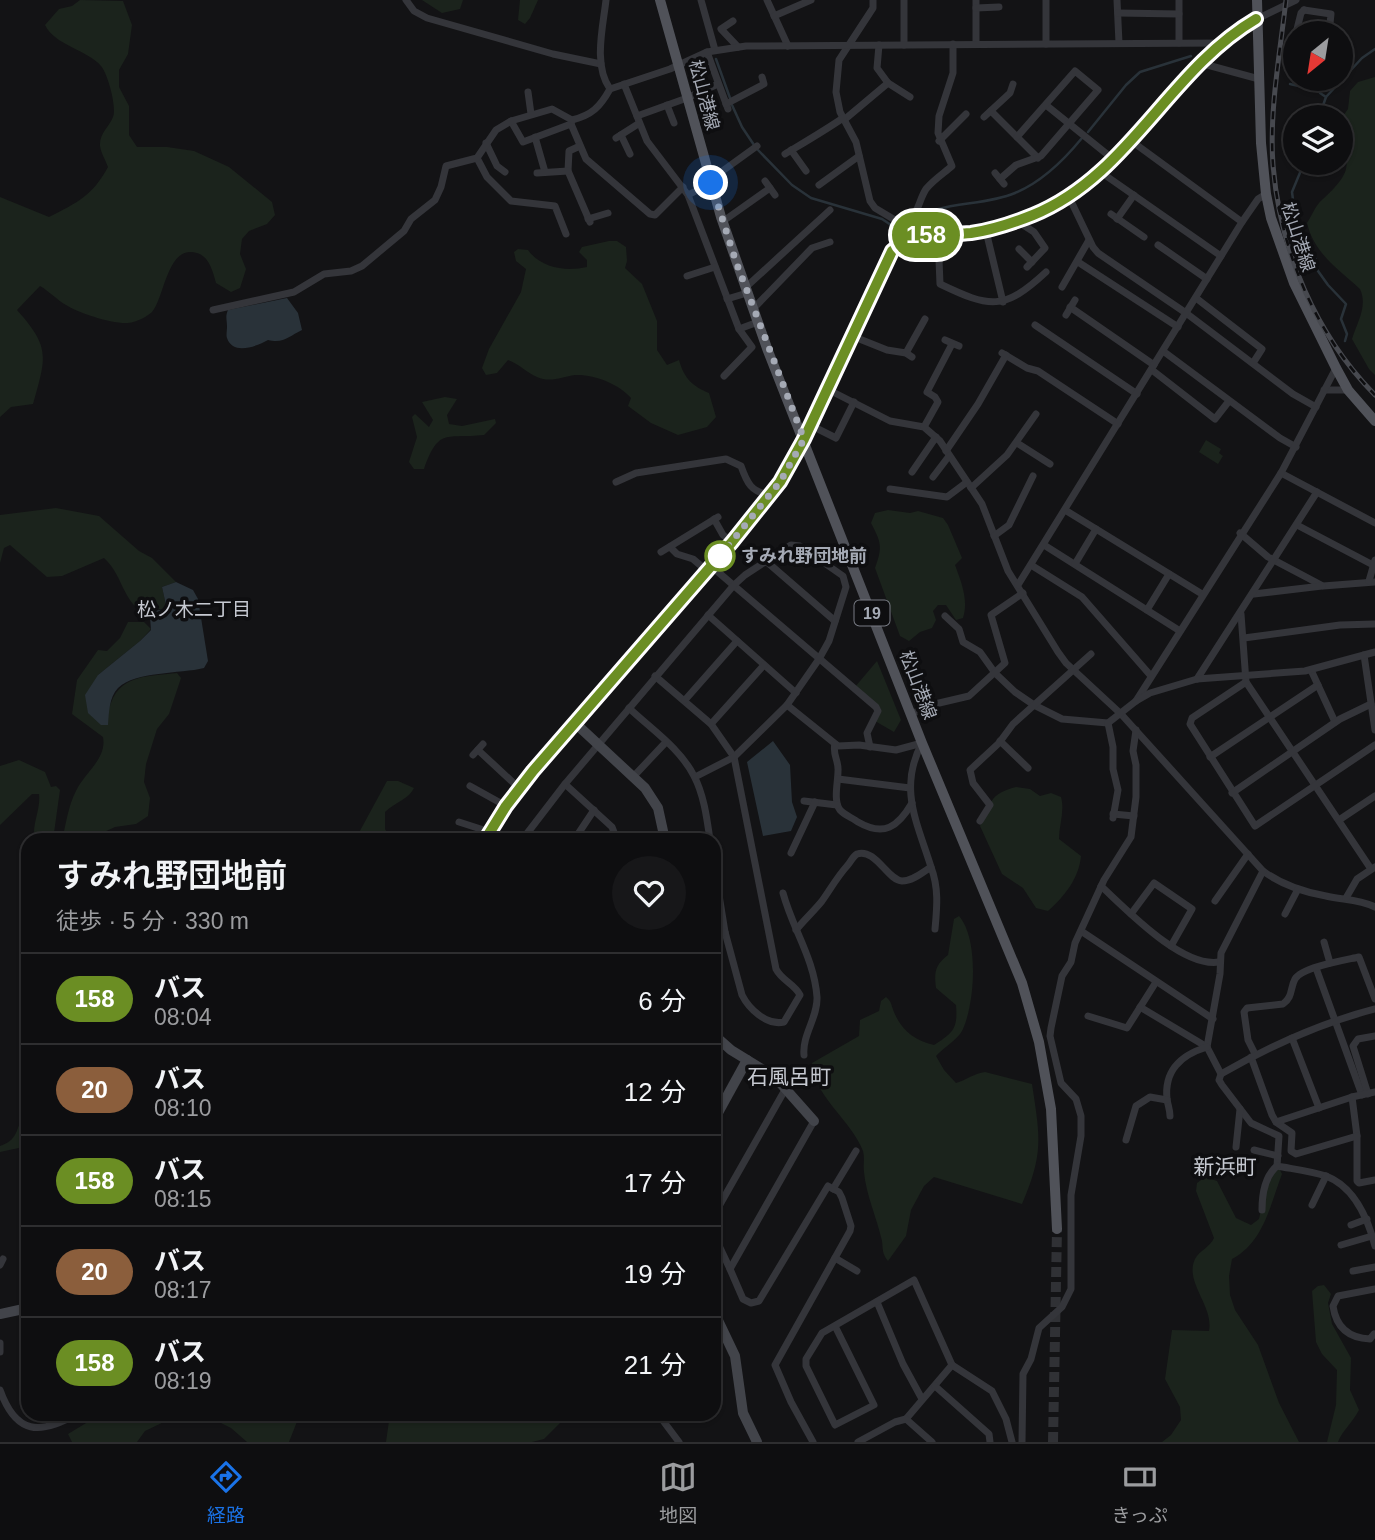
<!DOCTYPE html>
<html lang="ja">
<meta charset="utf-8">
<style>
:root{--surface:#0e0e10;--page:#171719;--text:#f1f3f6;--muted:#9b9c9f;--line:#2e2e30;--accent:#1a73e8}
body{margin:0;font-family:Arial,"Noto Sans JP",sans-serif;background:var(--page);color:var(--text);height:100vh;display:flex;flex-direction:column;font-size:26px;white-space:nowrap}
*{box-sizing:border-box;margin:0}
p{font-size:23px;color:var(--muted)}
.icon{flex:none;width:38px;height:38px;fill:none;stroke:currentColor;stroke-width:2;stroke-linecap:round;stroke-linejoin:round}
.map{position:relative;flex:1;overflow:hidden}
.side{position:absolute;left:21px;top:833px;width:700px;height:588px;display:flex;flex-direction:column;background:var(--surface);border-radius:21px;box-shadow:0 2px 5px #0004,0 0 0 2px var(--line)}
.side>*{flex:none}
.badge{padding:0 14px;border-radius:23px;font-size:24px;line-height:46px}
.needle{width:46px;rotate:210deg}
.controls{position:absolute;left:1283px;top:21px;display:grid;gap:14px}
.controls a{display:grid;place-items:center;width:70px;height:70px;border-radius:50%;background:var(--surface);box-shadow:0 2px 5px #0004,0 0 0 2px var(--line);font-size:35px}
.you{position:absolute;width:35px;height:35px;margin:-18px;border:5px solid #fff;border-radius:50%;background:#1a73e8;box-shadow:0 0 0 10px #1a73e833}
.map>.badge{position:absolute;translate:-50% -50%;box-shadow:0 0 0 4px #fff}
.round{display:grid;place-items:center;flex:none;width:74px;height:74px;border-radius:37px;background:var(--page)}
.overview{display:flex;align-items:center;justify-content:space-between;height:119px;padding:0 35px}
h1{font-size:33px;font-weight:600;line-height:52px}
ul{padding:0;list-style:none}
li{display:flex;align-items:center;gap:21px;height:91px;padding:0 35px;border-top:2px solid var(--line)}
li div{flex:1}
li b{display:block;font-size:26px}
li em{font-style:normal}
li .badge{min-width:77px;font-weight:700;text-align:center}
.menu{display:flex;justify-content:space-around;align-items:center;height:98px;border-top:2px solid var(--line);background:var(--surface);font-size:19px;color:var(--muted)}
.menu a{display:grid;justify-items:center;gap:4px}
.menu .on{color:var(--accent)}
.map>svg:first-child{display:block}
</style>
<div class="map">
<svg width="1375" height="1442" viewBox="0 0 1375 1442">
<rect width="100%" height="100%" fill="#131315"/>
<g fill="#1b231c">
<path d="M80,0l43,1 9,24 -4,29 -9,16v17l10,19v29l8,12h30l27,4 35,16 43,35 3,13 -8,9 -18,7 -7,8 -2,15 6,15 -6,19 -9,4 -15,-9c-3,-11 -7,-27 -19,-30 -30,-9 -32,44 -45,59 -4,4 -14,9 -19,10 -13,5 -55,-9 -67,-17 -9,-5 -17,-14 -26,-19l-23,24c34,38 29,47 16,94l-22,3 -11,10v-220l49,20c28,-14 44,-22 59,-50 -2,-6 -7,-14 -8,-21 -1,-12 9,-19 13,-29 4,-9 -5,-43 -12,-51 -13,-16 -47,-21 -56,-41l14,-16 13,-3z"/>
<polygon points="422,0 463,0 460,9 442,13"/>
<polygon points="520,0 538,0 530,18 525,24 518,20"/>
<path d="M1375,77v298l-6,-6 -17,-30c5,-16 16,-33 8,-50 -22,-20 -46,-36 -53,-66 4,-6 7,-14 12,-20 13,-13 39,-33 22,-52v-32l7,-10 2,-18 8,-9z"/>
<path d="M609,241h8l9,6 1,14 -2,7 17,16 15,37v29l10,15 12,-5c5,18 13,26 30,33l7,24 -9,10 -29,8 -27,-12 -23,-17 3,-8c-12,-14 -37,-24 -56,-23 -13,2 -25,8 -38,2 -10,-4 -16,-12 -29,-17l-11,13 -11,2 -4,-7 7,-19 32,-57 5,-23 -10,-8 -2,-9 4,-3 10,1c13,18 38,22 59,17v-7l-8,-8 3,-5z"/>
<path d="M445,397l12,2 -10,16 2,9 13,2 33,-7 1,4 -12,12c-38,4 -45,-8 -60,34h-10l-5,-7 8,-25 -5,-20 3,-3 14,13 4,-7 -11,-18z"/>
<polygon points="1206,440 1221,449 1219,453 1223,456 1218,464 1199,452"/>
<path d="M56,508l43,8 40,35 13,7 24,24 -14,5 4,18 -1,4 -26,1c-17,-14 -18,-37 -35,-52l-42,18 -15,1 -37,-32 -6,3 -4,15v-48z"/>
<path d="M888,510l22,3 8,-2 25,7 5,7 14,33 -7,7c6,16 14,36 8,53l-7,2 -10,-15h-8l-5,6 3,9 -4,8 -12,4 -11,9 -9,-5 -25,-68c8,-21 6,-26 -4,-45l4,-10z"/>
<path d="M128,622h16l7,7 -11,12 -42,34 9,50c1,-7 1,-16 4,-22 10,-29 41,-27 66,-30l4,5 -12,36 -12,15 -11,35 -2,18 6,16 -2,18 -12,8 -21,3 -28,13h-25c4,-16 6,-34 14,-49 9,-19 31,-32 27,-54l-31,-23 5,-34 21,-30 9,1 13,-13z"/>
<polygon points="877,661 901,720 894,732 875,721 881,709 855,687"/>
<path d="M19,760l26,12 6,15 5,-1 4,4 -7,50h-18c-4,-15 6,-30 4,-46h-7l-32,31v-59z"/>
<path d="M387,781h11l16,7c-5,11 -20,15 -29,24v17l6,11h-36z"/>
<path d="M1016,787l14,2 10,7 11,-3 10,4c4,14 -2,28 -2,42l22,17c-2,22 -16,40 -33,55l-12,-3 -13,-20 -21,-14 -22,-48c11,-23 9,-32 36,-39z"/>
<path d="M959,916c20,23 16,86 4,113 -4,10 -20,19 -27,27l8,14 12,13c10,-3 19,-10 29,-11l47,12c8,53 12,69 -10,120l-88,-27 -10,9 -13,24 -5,26 -18,25c-6,-7 -5,-12 -6,-20 -5,-23 -16,-46 -18,-69 -1,-7 1,-14 -1,-21 -11,-30 -51,-57 -51,-88l47,-27 1,-16 19,-9 2,-10 5,-4c6,5 5,8 8,15 7,18 21,29 40,33 19,-12 24,-16 22,-40l-20,-17c-2,-16 -1,-23 12,-33l6,-36z"/>
<path d="M28,1110v36l-28,6v-6c22,-7 14,-22 28,-36z"/>
<path d="M1275,1170h5l2,4c-12,31 -18,68 -50,85l-3,17 1,19 5,15 23,35 21,58 20,39h-137l9,-7 10,-15 -1,-13 -15,-28 7,-49 37,1c5,-25 -25,-49 -14,-72 4,-8 15,-12 19,-21l-18,-47 1,-8 8,-6 12,4 19,37 15,7 8,-6 6,-29z"/>
<path d="M1324,1285l7,9 -3,9 4,21 19,34 -1,32 9,20c-6,12 -17,21 -21,32h-11l9,-37 1,-35 -15,-16 -6,-12 -4,-51 6,-5z"/>
<polygon points="101,1414 300,1414 289,1442 247,1442 231,1428 205,1415 170,1419 145,1431 137,1442 72,1442 68,1434"/>
<polygon points="390,1414 569,1414 544,1439 532,1442 386,1442"/>
</g>
<g fill="#293239">
<path d="M287,298l11,15 4,17c-13,6 -18,14 -34,10 -11,6 -35,16 -41,-2 -1,-2 0,-8 0,-11 0,-8 -2,-10 1,-17z"/>
<path d="M176,582l17,8 5,9 10,62 -4,7c-24,6 -68,3 -86,20 -9,9 -9,25 -10,37h-7l-13,-12 -3,-18 13,-20 42,-34 11,-11 -1,-13 4,-6 11,-2 1,-4 -4,-18z"/>
<polygon points="773,741 790,765 792,802 797,817 791,831 763,836 747,762"/>
</g>
<g fill="none" stroke-linecap="round" stroke-linejoin="round">
<g stroke="#293239" stroke-width="2.5">
<polyline points="716,59 730,98"/>
<polyline points="1290,84 1316,90"/>
<polyline points="1320,93 1326,97 1362,58 1375,49"/>
<polyline points="732,105 742,127 754,145"/>
<polyline points="1319,117 1326,97"/>
<polyline points="1088,132 1126,85 1140,72 1191,56"/>
<polyline points="758,150 792,185 811,198 882,219 891,225"/>
<polyline points="1304,163 1292,192 1295,215 1301,235 1316,260 1318,271 1328,285 1346,304 1341,319 1347,334 1345,341"/>
<path d="M906,225c32,-26 73,-17 109,-32 27,-11 49,-33 67,-55"/>
</g>
<polyline stroke="#303135" stroke-width="10" stroke-dasharray="10 5" stroke-linecap="butt" points="1053,1442 1057,1229"/>
<g stroke="#34353a" stroke-width="7">
<polyline points="406,0 414,11 427,18 553,54 601,64"/>
<path d="M606,0c-3,27 -13,65 4,89"/>
<polyline points="701,0 715,50"/>
<polyline points="767,0 788,46"/>
<polyline points="873,0 873,8 839,60 836,92 840,112 856,142 870,201 875,208 900,223 904,241"/>
<polyline points="904,0 904,45"/>
<polyline points="976,0 976,44"/>
<polyline points="1046,0 1046,44"/>
<polyline points="1117,0 1119,43"/>
<polyline points="1179,0 1179,43"/>
<polyline points="976,8 999,7"/>
<polyline points="1304,10 1331,14 1329,33"/>
<polyline points="1118,13 1179,14"/>
<polyline points="774,16 811,0"/>
<polyline points="1257,19 1296,0"/>
<polyline points="733,21 721,29 738,47"/>
<polyline points="1296,33 1301,13 1304,10"/>
<polyline points="1295,44 1295,65"/>
<polyline points="879,45 877,68 888,83 910,97"/>
<polyline points="707,52 728,109"/>
<polyline points="1200,63 1259,79"/>
<polyline points="624,84 647,141 688,195 739,329 752,347 724,376"/>
<polyline points="528,92 531,114"/>
<polyline points="726,104 764,84 762,77"/>
<polyline points="667,105 674,123"/>
<polyline points="1046,105 1113,159"/>
<polyline points="991,111 1038,158"/>
<polyline points="637,116 687,98 718,84"/>
<polyline points="984,117 1010,93 1013,84"/>
<polyline points="572,120 571,124 586,159 650,214 655,215 683,187"/>
<polyline points="844,120 888,83"/>
<polyline points="511,121 523,142 571,124"/>
<polyline points="621,135 630,154"/>
<polyline points="535,137 545,172"/>
<polyline points="616,138 638,124"/>
<polyline points="1130,140 1242,222"/>
<polyline points="939,141 966,114"/>
<polyline points="486,143 497,166 505,172"/>
<polyline points="580,146 569,151 568,171 590,222"/>
<polyline points="791,150 806,171"/>
<path d="M785,154c20,-12 39,-23 58,-36"/>
<polyline points="477,158 487,177 511,201 555,206 566,234"/>
<polyline points="537,173 568,171"/>
<polyline points="995,173 1004,184"/>
<polyline points="1102,173 1221,256"/>
<polyline points="1000,179 1016,165 1041,156 1098,90 1075,71 1017,137"/>
<polyline points="710,180 757,146"/>
<polyline points="765,181 775,195"/>
<polyline points="819,185 859,156"/>
<polyline points="688,195 711,183"/>
<polyline points="1069,197 1093,247 1098,253 1186,313 1293,394 1316,407"/>
<polyline points="1111,214 1144,237"/>
<polyline points="588,219 608,213"/>
<polyline points="1117,219 1134,195"/>
<polyline points="1017,221 1034,232 1045,248 1027,267"/>
<polyline points="722,222 770,188"/>
<path d="M900,223c19,-4 17,-20 26,-34 7,-9 18,-16 26,-23l-14,-33 1,-17 14,-43v-29"/>
<polyline points="986,231 1003,302"/>
<path d="M938,235l2,49c50,24 64,27 106,-12"/>
<polyline points="1158,245 1207,279"/>
<polyline points="1019,249 1032,262"/>
<polyline points="1078,262 1178,327"/>
<polyline points="687,276 715,267"/>
<polyline points="1062,287 1089,240"/>
<polyline points="745,288 830,210"/>
<polyline points="1196,298 1262,349 1253,363"/>
<polyline points="727,299 747,293"/>
<polyline points="1070,307 1154,365"/>
<polyline points="753,309 812,248 830,242"/>
<path d="M213,310l81,-18 30,-18 27,-3 11,-5 42,-35 7,-12 24,-19 6,-13 5,-21 31,-8 19,-28 15,-9 41,-12 20,11c20,-5 28,-13 38,-31l60,-20 37,-17 39,-6 475,-3"/>
<polyline points="1066,315 1075,300"/>
<polyline points="1035,325 1137,394"/>
<polyline points="739,329 758,322"/>
<polyline points="852,336 887,350 906,353 912,357"/>
<polyline points="945,340 959,346"/>
<polyline points="1163,351 1280,438 1296,447"/>
<polyline points="906,353 925,319"/>
<polyline points="1002,353 1027,368 1038,371 1118,424"/>
<polyline points="1152,370 1215,419 1229,401"/>
<path d="M827,389l63,32 34,6 16,14 42,63 26,67 50,81 8,11 55,51 142,157c19,14 40,21 63,25 17,4 33,3 49,11"/>
<polyline points="1324,390 1348,390"/>
<polyline points="810,425 836,438 854,402"/>
<polyline points="924,427 938,402 935,397 927,392 952,344"/>
<polyline points="1017,443 1050,464"/>
<polyline points="946,451 978,404 1006,355"/>
<polyline points="912,472 936,437"/>
<polyline points="1281,473 1375,523"/>
<polyline points="933,477 949,456"/>
<path d="M616,482l20,-9 90,-14 15,7c6,17 10,26 29,29"/>
<polyline points="971,488 1007,455 1036,414"/>
<polyline points="890,489 947,497 967,482"/>
<polyline points="1065,510 1202,594"/>
<polyline points="714,519 723,535 732,542"/>
<polyline points="1297,525 1373,565"/>
<polyline points="1240,533 1268,557 1323,586 1375,582"/>
<polyline points="994,536 1009,525 1033,476"/>
<polyline points="1044,545 1180,631"/>
<polyline points="670,547 677,554 693,559 707,571"/>
<polyline points="661,552 718,517"/>
<polyline points="767,562 835,621"/>
<polyline points="1075,564 1096,529"/>
<polyline points="1031,565 1082,597 1151,676"/>
<polyline points="711,566 876,707 878,711 867,733 870,747"/>
<polyline points="1369,581 1375,560"/>
<polyline points="1018,585 1242,222 1258,199 1266,194"/>
<polyline points="1254,594 1322,586"/>
<polyline points="1147,610 1169,574"/>
<polyline points="1241,614 1246,682 1371,869"/>
<polyline points="708,615 796,693"/>
<polyline points="945,616 959,629 963,642 980,652 995,673 1015,692 1034,705 1062,719 1108,723"/>
<polyline points="1244,638 1340,625 1375,624"/>
<polyline points="1364,655 1375,730"/>
<polyline points="1311,670 1335,722"/>
<path d="M655,676l56,48 23,33 42,212c6,12 19,15 24,26l-16,27c-17,4 -35,-13 -42,-27l-17,-63 -11,-68"/>
<polyline points="1197,679 1317,492"/>
<polyline points="1246,682 1192,718 1190,724 1255,826 1375,745"/>
<polyline points="685,700 737,641"/>
<polyline points="1136,701 1281,473 1336,368"/>
<path d="M787,705l51,41 21,-1 37,5 26,-7c-24,45 -5,79 9,124 -8,5 -18,14 -29,14 -15,-1 -26,-33 -45,-27 -4,2 -7,9 -10,12 -10,11 -17,24 -25,35 -8,10 -18,19 -26,29"/>
<path d="M629,708c22,21 51,40 65,68 10,19 13,43 16,64"/>
<polyline points="911,714 935,704 969,696 1005,663 991,615 1023,593"/>
<polyline points="711,724 764,665"/>
<polyline points="1000,741 1028,768"/>
<path d="M835,744c-3,10 4,17 3,27 0,11 -5,30 2,39 4,5 13,8 18,12 26,15 40,5 54,-19"/>
<polyline points="478,750 519,788"/>
<polyline points="473,755 483,744"/>
<polyline points="1210,757 1318,685"/>
<polyline points="633,777 666,742"/>
<polyline points="838,779 910,788"/>
<polyline points="565,784 612,827 617,840"/>
<polyline points="470,786 506,806"/>
<polyline points="1232,793 1340,719 1371,704"/>
<polyline points="804,801 837,805"/>
<polyline points="1113,814 1134,816"/>
<polyline points="1113,818 1118,790 1113,769 1113,747 1108,723 1136,701 1150,693 1197,679 1305,671 1375,652"/>
<polyline points="1339,820 1375,796"/>
<polyline points="980,821 990,805 973,783 970,770 999,743 1013,724 1091,654"/>
<polyline points="459,822 490,832"/>
<polyline points="522,840 565,784 734,585 745,575 791,545 800,546 843,576 846,587 829,641 819,659 787,705 734,757 695,777"/>
<polyline points="574,840 594,810"/>
<polyline points="791,853 815,802"/>
<path d="M931,867c8,21 6,41 4,62"/>
<path d="M1101,886c26,24 81,82 118,76"/>
<path d="M783,893c10,37 31,65 34,104 1,20 -15,38 -13,58"/>
<polyline points="1346,898 1357,879 1375,867"/>
<polyline points="1215,901 1248,854"/>
<polyline points="1131,914 1154,883 1192,909 1171,946"/>
<polyline points="1285,914 1298,889"/>
<polyline points="1081,931 1213,1019"/>
<polyline points="714,935 725,932"/>
<polyline points="1324,942 1330,963"/>
<polyline points="1316,968 1362,1095"/>
<path d="M1140,1007l67,40 14,27 -2,6 3,5 29,38 28,13 -2,30c16,3 34,5 49,10 29,11 42,43 49,70"/>
<polyline points="1088,1016 1127,1028 1156,982"/>
<polyline points="1292,1038 1319,1108"/>
<polyline points="1207,1047 1220,974 1221,953 1263,871"/>
<path d="M1255,1054l-7,-14 -4,-28 3,-4 36,-4c10,-7 7,-16 12,-25 7,-12 51,-19 64,-22l16,42"/>
<polyline points="1251,1057 1272,1115 1276,1122 1292,1133 1291,1151 1296,1154 1357,1136 1352,1097"/>
<path d="M1221,1074c49,-28 99,-51 154,-65"/>
<polyline points="1368,1094 1353,1046 1358,1039 1375,1036"/>
<path d="M1170,1116c0,-6 -2,-10 -3,-17 -3,-29 14,-44 40,-52"/>
<polyline points="1276,1122 1352,1097 1375,1092"/>
<polyline points="1357,1136 1357,1181 1359,1183 1375,1180"/>
<polyline points="1126,1140 1136,1106 1150,1097 1167,1100"/>
<polyline points="1236,1147 1240,1109"/>
<polyline points="1254,1150 1278,1156"/>
<polyline points="833,1189 856,1151"/>
<polyline points="1312,1205 1326,1176"/>
<path d="M1262,1210c0,-15 3,-34 15,-44"/>
<polyline points="714,1215 786,1088"/>
<polyline points="1351,1225 1367,1219"/>
<polyline points="714,1235 730,1269"/>
<polyline points="1341,1245 1372,1236"/>
<polyline points="835,1258 857,1271"/>
<polyline points="0,1265 3,1259"/>
<polyline points="1353,1271 1375,1267"/>
<polyline points="877,1302 903,1364 922,1399"/>
<polyline points="835,1326 874,1405 835,1425 806,1366 806,1359 822,1333 914,1280 952,1365 906,1419"/>
<path d="M1374,1334l-4,5c-22,-1 -34,-12 -37,-33l5,-10 37,-7"/>
<polyline points="0,1343 0,1352"/>
<polyline points="952,1365 992,1391 1006,1419 1012,1442"/>
<polyline points="935,1386 989,1434 990,1442"/>
<path d="M0,1390c16,45 40,45 77,24"/>
<polyline points="658,1414 679,1442"/>
<polyline points="813,1442 791,1402 775,1365 850,1231 851,1226 842,1198 839,1192 828,1186 759,1301 751,1303 743,1299 730,1269 814,1121"/>
<polyline points="858,1442 895,1422 906,1419 932,1442"/>
<polyline points="1022,1442 1023,1374 1031,1359 1039,1328 1062,1307 1071,1289 1071,1195 1081,1136 1081,1116 1076,1099 1061,1083 1050,1036 1051,1028 1062,976 1071,962 1075,943 1104,880 1131,837 1136,797 1136,765 1133,751 1136,730"/>
</g>
<g stroke="#42444a" stroke-width="10">
<polyline points="574,722 645,788 658,808 665,840"/>
<path d="M485,840l21,-34 27,-35 223,-257 32,-45 16,-30 88,-188 12,-10 9,-3c19,-4 39,-3 58,-5 21,-3 42,-10 62,-18 96,-38 136,-145 223,-196"/>
<polyline points="714,1035 731,1050 775,1077 814,1121"/>
<polyline points="714,1120 747,1060"/>
<polyline points="714,1312 735,1356 743,1413 757,1442"/>
<polyline points="0,1314 28,1308"/>
</g>
<g stroke="#505259" stroke-width="10">
<polyline points="660,0 721,217 768,351 922,743 1022,983 1039,1042 1051,1109 1057,1229"/>
<polyline points="1257,0 1261,143 1266,194 1271,218 1294,283 1336,368 1348,390 1375,421"/>
</g>
<g stroke="#47494f" stroke-width="5">
<path id="rail" d="M1286,0c-6,53 -17,112 -13,165 7,85 42,169 102,230"/>
</g>
<use href="#rail" stroke="#0e0e10" stroke-width="2.5" stroke-dasharray="8" stroke-linecap="butt"/>
</g>
<g fill="none" stroke-linecap="round" stroke-linejoin="round">
<g stroke="#fff" stroke-width="16">
<path id="line" d="M485,840l21,-34 27,-35 199,-229 48,-60 24,-43 88,-188 12,-10 9,-3c19,-5 39,-3 58,-5 21,-3 42,-10 62,-18 96,-39 136,-145 223,-196"/>
</g>
<use href="#line" stroke="#6b8e23" stroke-width="10"/>
<polyline stroke="#a5aab5" stroke-width="7" stroke-dasharray="0 12.6" points="711,183 736,262 804,439 780,482 720,556"/>
</g>
<circle fill="#fff" stroke="#6b8e23" stroke-width="3.5" cx="720" cy="556" r="14"/>
<g text-anchor="middle" stroke-width="7" stroke-linejoin="round" paint-order="stroke">
<rect fill="#0e0e10" stroke="#787b84" stroke-width="2" x="854.5" y="600.5" width="35" height="25" rx="5"/>
<g font-size="16" font-weight="bold" fill="#a5aab5">
<text x="872" y="619">19</text>
</g>
<g font-size="18" fill="#a5aab5" stroke="#0e0e10">
<text transform="translate(704 95) rotate(75)" y="6">松山港線</text>
<text transform="translate(1298 237) rotate(72)" y="6">松山港線</text>
<text transform="translate(918 685) rotate(69)" y="6">松山港線</text>
</g>
<g font-size="18" font-weight="bold" fill="#a5aab5" stroke="#0e0e10" text-anchor="start">
<text x="741" y="562">すみれ野団地前</text>
</g>
<g font-size="19" fill="#c6c9d1" stroke="#0e0e10">
<text x="194" y="616">松ノ木二丁目</text>
</g>
<g font-size="21" fill="#c6c9d1" stroke="#0e0e10">
<text x="789" y="1084">石風呂町</text>
<text x="1225" y="1174">新浜町</text>
</g>
</g>
</svg>
<div class="controls">
<a><svg class="needle" viewBox="-14 -14 28 28"><path d="M0-13l5 13h-10z" fill="#e53935"/><path d="M0 13l5-13h-10z" fill="#9b9c9f"/></svg></a>
<a><svg class="icon" aria-label="layers" viewBox="0 0 24 24"><path d="M12 4l9 5-9 5-9-5zM3 14l9 5 9-5"/></svg></a>
</div>
<div class="you" style="left:711px;top:183px"></div>
<b class="badge" style="left:926px;top:235px;background:#6b8e23;color:#fff">158</b>
<section class="side">
<div class="overview"><div><h1>すみれ野団地前</h1><p>徒歩 · 5 分 · 330 m</p></div><a class="round"><svg class="icon" aria-label="heart" viewBox="0 0 24 24"><path d="M12 20l-8-8c-3-5 5-10 8-4 3-6 11-1 8 4z"/></svg></a></div>
<ul>
<li><span class="badge" style="background:#6b8e23;color:#fff">158</span><div><b>バス</b><p>08:04</p></div><em>6 分</em></li>
<li><span class="badge" style="background:#8b5e3c;color:#fff">20</span><div><b>バス</b><p>08:10</p></div><em>12 分</em></li>
<li><span class="badge" style="background:#6b8e23;color:#fff">158</span><div><b>バス</b><p>08:15</p></div><em>17 分</em></li>
<li><span class="badge" style="background:#8b5e3c;color:#fff">20</span><div><b>バス</b><p>08:17</p></div><em>19 分</em></li>
<li><span class="badge" style="background:#6b8e23;color:#fff">158</span><div><b>バス</b><p>08:19</p></div><em>21 分</em></li>
</ul>
</section>
</div>
<nav class="menu">
<a class="on"><svg class="icon" aria-label="directions" viewBox="0 0 24 24"><path d="M12 3l9 9-9 9-9-9zM9 14v-3h6M13 9l2 2-2 2"/></svg>経路</a>
<a><svg class="icon" aria-label="map" viewBox="0 0 24 24"><path d="M3 6l6-2 6 2 6-2v14l-6 2-6-2-6 2zM9 4v14M15 6v14"/></svg>地図</a>
<a><svg class="icon" aria-label="tickets" viewBox="0 0 24 24"><path d="M3 7h18v10H3zM15 7v10"/></svg>きっぷ</a>
</nav>
